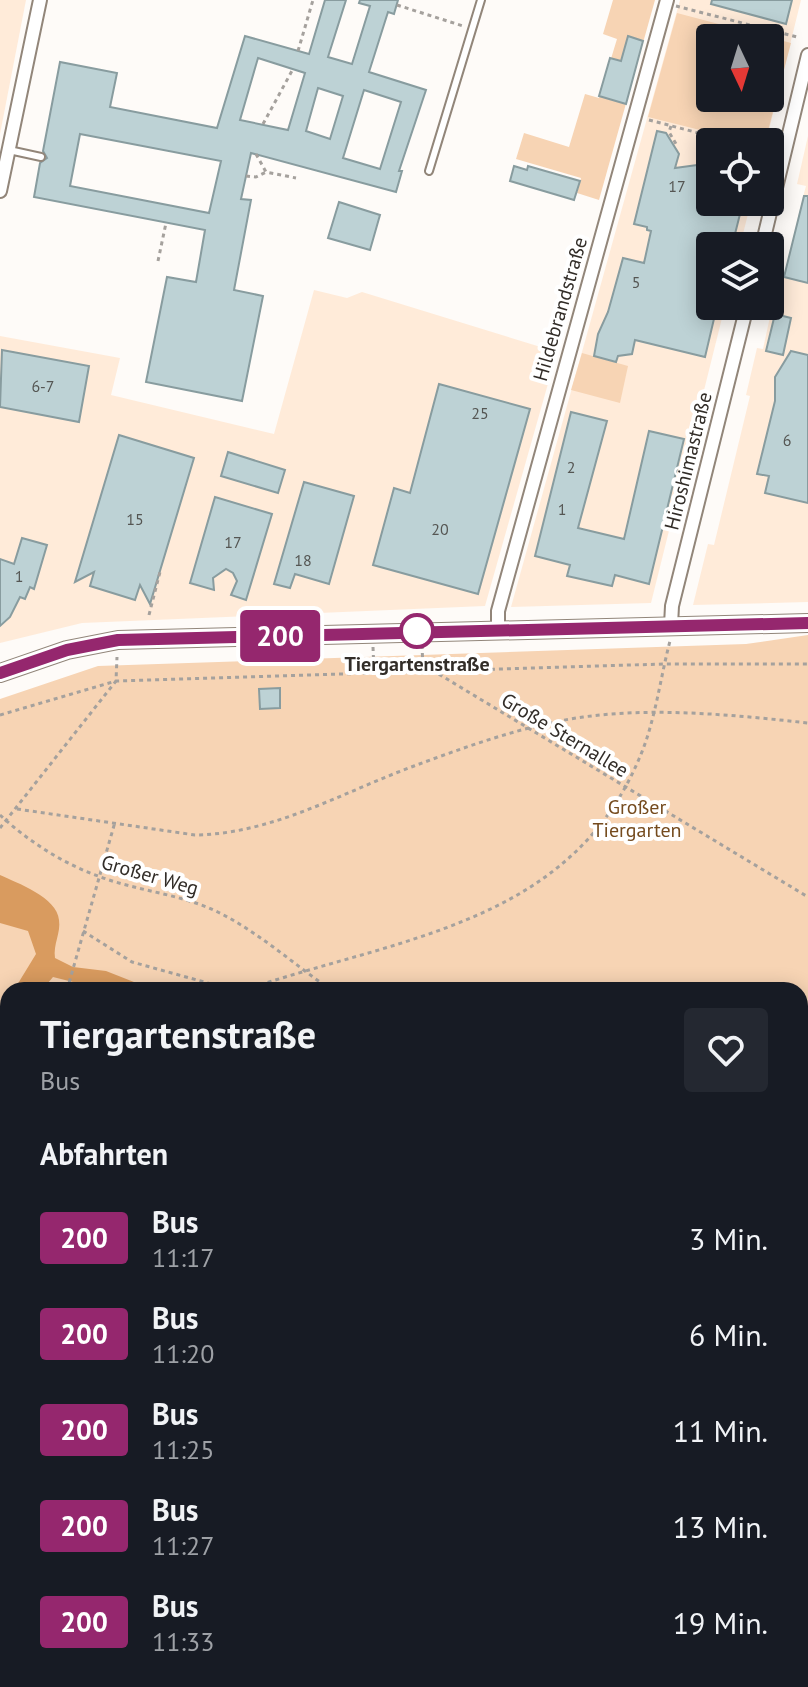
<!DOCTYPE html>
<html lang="de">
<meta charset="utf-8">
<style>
:root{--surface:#171b24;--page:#242831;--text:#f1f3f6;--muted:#9ea1a6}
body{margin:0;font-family:"PT Sans",sans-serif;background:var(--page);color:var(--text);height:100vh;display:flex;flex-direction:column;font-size:30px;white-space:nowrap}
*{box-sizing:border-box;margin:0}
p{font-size:26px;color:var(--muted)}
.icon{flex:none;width:44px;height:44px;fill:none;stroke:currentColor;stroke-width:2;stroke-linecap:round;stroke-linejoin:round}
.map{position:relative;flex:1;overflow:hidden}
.side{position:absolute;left:0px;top:982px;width:808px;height:706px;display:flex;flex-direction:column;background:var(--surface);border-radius:24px 24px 0 0;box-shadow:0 4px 20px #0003}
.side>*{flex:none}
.badge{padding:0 16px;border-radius:6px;font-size:28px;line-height:52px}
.needle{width:52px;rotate:176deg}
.fabs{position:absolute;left:696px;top:24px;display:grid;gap:16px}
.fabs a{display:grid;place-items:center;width:88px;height:88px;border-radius:8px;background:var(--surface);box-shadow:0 4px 20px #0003;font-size:40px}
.map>.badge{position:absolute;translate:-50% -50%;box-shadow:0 0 0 4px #fff}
h2{padding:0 40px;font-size:30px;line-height:72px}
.round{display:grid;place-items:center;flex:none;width:84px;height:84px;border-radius:8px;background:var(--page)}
.head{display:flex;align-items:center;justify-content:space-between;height:136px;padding:0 40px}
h1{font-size:38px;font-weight:700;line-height:60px}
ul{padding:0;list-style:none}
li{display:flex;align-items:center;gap:24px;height:96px;padding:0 40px}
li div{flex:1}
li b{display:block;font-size:30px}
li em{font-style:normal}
li .badge{min-width:88px;font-weight:700;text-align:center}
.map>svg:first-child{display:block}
</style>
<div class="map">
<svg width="808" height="1687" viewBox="0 0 808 1687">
<rect width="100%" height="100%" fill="#fefbf8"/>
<g fill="#ffebd9" fill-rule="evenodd">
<polygon points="0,0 26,0 0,134"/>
<path d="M680,0h121l-35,142h-56v60h41l-11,44h-30v60h15l-74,297 -140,4zM710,38h60v60h-60z"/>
<polygon points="808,136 808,602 693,605 708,544 714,545 750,396 746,395 757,348 763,349 771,312 775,312 803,197 806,186 797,184"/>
<polygon points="314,290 347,298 362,292 557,352 485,606 82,623 0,643 0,336 120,358 111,395 274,434"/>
<polygon points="8,1377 8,1480 0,1476 0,1394"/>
</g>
<g fill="#f7d4b4" fill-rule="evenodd">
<polygon points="613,0 655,0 599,200 577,193 581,178 516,159 524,133 569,147 585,94 599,98 617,39 603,34"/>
<path d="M677,13l114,30 -26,99h-17l-100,-25zM710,38h60v60h-60z"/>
<polygon points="582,353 628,366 620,403 571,390"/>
<polygon points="808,635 808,1687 0,1687 0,1476 8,1480 8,1680 800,1680 800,990 8,990 8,1377 0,1394 0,699 98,666 746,644"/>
</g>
<g fill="#d99b5f">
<path d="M0,875c17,8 57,22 59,45 2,13 -6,24 -4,38l18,9 33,4 33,13 34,6h-68l-52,-13 -11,13h-28l22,-36 -8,-23 -28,-8z"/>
<polygon points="800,1170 808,1171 808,1275 800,1276"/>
</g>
<g fill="#bdd2d5" stroke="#889c9f" stroke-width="2" fill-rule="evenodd">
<path d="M325,0h21l-18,57 24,7 18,-58 -11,-3 1,-3h38l-4,14 -6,-2 -19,60 57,18 -27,81h3l-6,21 -145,-39 -10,46 10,1 -17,90 29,6 -21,105 -96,-19 21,-105 29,5 9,-52 -171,-33 6,-34 7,-5 -4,-7 17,-89 57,11 -7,34 107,21 28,-92 64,18zM258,58l47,15 -17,57 -48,-10zM318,88l25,8 -13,43 -24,-8zM364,90l37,12 -21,67 -37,-11zM80,134l141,27 -12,52 -139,-27z"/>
<polygon points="712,0 792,0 786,24 711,4"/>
<polygon points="628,36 643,41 626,104 599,96 610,58 621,61"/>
<polygon points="657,131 666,133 679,154 675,168 697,165 710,170 710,202 750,202 741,210 732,246 710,246 710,306 717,306 705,357 635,340 632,354 618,356 616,362 594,356 598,334 608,312 623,258 644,263 651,231 647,230 647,227 634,224"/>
<polygon points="514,166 527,170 528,166 580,181 574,200 510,181"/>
<polygon points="804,196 808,196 808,283 784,277"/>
<polygon points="339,202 380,215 370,250 328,238"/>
<polygon points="775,314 791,318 783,355 766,351"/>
<polygon points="2,350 89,366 79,422 0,407"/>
<polygon points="791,351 808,355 808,503 765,493 769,476 757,474 775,401 775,377"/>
<polygon points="439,384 530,409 478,594 373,565 394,488 410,493"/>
<polygon points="571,412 607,421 578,528 624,539 649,431 684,439 649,584 615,575 612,586 567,576 570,565 535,556"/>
<polygon points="119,435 194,458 150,604 140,585 135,600 90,586 94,572 75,582"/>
<polygon points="228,452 285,470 278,493 221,476"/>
<polygon points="304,482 354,496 329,584 295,574 290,588 274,584"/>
<polygon points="215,497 272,514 246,600 231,595 237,581 233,573 226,569 213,578 214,590 190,583"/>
<polygon points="22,538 47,545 34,589 30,587 25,599 20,597 10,617 0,626 0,559 14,564"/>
<polygon points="280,688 280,708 260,709 259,689"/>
</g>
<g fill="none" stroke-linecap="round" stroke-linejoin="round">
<g stroke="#92867a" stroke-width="10">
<g id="service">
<polyline points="9,150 41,157"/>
<polyline points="429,171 481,0"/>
</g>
</g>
<g stroke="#92867a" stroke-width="16">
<g id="minor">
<polyline points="0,191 40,0"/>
<polyline points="762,246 808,55"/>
<polyline points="671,625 672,606 747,306"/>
<polyline points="498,629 498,611 667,0"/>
</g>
</g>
<g stroke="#92867a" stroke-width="20">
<polyline id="secondary" points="0,673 67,650 118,640 808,623"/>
</g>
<g stroke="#a5a19d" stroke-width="3" stroke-dasharray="4 4" stroke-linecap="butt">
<polyline points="397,5 463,26"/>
<polyline points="676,6 797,37"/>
<polyline points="298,51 313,0"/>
<polyline points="649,120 733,142"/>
<polyline points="263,124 293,69"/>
<polyline points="671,126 669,132 676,144"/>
<polyline points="256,154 266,172 296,178"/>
<polyline points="246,176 256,177 266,172"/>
<polyline points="158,261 166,223"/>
<polyline points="149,615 160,572"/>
<polyline points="422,645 423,669"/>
<polyline points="373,647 374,671"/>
<polyline points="432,670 808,897"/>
<polyline points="0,715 116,681 663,664 808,664"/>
<path d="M17,809l178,26c78,-1 148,-43 219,-69 54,-20 112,-41 169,-49 73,-10 152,-2 225,6"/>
<path d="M0,815c28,26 62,48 98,61 36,14 75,17 111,32 44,19 83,55 122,82"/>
<polyline points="0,828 116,681 117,657"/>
<polyline points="83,931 132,962 233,990"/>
<polyline points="67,990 115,822"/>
<path d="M245,990c150,-52 323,-64 394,-231 16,-36 21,-80 31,-118"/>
<polyline points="0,1031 8,1041"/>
<polyline points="800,1035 808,1033"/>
<polyline points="0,1057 8,1057"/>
<polyline points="800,1128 808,1128"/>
<polyline points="0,1160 8,1147"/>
<polyline points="0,1215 8,1215"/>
<polyline points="0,1237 8,1234"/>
<polyline points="800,1290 808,1291"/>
<polyline points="800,1424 808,1425"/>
<polyline points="0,1437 8,1441"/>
<polyline points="800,1480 808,1477"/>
<polyline points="0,1556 8,1560"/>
<polyline points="0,1597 8,1601"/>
<polyline points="184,1680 200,1687"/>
<polyline points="273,1680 289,1687"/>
<polyline points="516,1680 516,1687"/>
</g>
<use href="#service" stroke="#fff" stroke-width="6"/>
<use href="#minor" stroke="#fff" stroke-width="12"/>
<use href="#secondary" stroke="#fff" stroke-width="16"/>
</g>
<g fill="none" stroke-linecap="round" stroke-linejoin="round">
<g stroke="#fff" stroke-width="18">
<polyline id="line" points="0,673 67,650 118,640 808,623"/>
</g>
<use href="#line" stroke="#95276e" stroke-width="12"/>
</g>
<circle fill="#fff" stroke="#95276e" stroke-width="4" cx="417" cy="631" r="16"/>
<g text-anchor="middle" stroke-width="8" stroke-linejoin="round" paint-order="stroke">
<g font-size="16" fill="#555653">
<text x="677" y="192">17</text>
<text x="636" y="288">5</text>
<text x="43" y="392">6-7</text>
<text x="480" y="419">25</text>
<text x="787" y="446">6</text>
<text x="571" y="473">2</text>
<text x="562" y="515">1</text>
<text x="135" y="525">15</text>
<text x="440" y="535">20</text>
<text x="233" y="548">17</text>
<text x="303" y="566">18</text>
<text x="19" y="582">1</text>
</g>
<g font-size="20" fill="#322d28" stroke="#fff">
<text transform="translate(560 309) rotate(-74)" y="7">Hildebrandstraße</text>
<text transform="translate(688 461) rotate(-76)" y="7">Hiroshimastraße</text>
<text transform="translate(565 735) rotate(31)" y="7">Große Sternallee</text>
<text transform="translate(150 875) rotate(16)" y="7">Großer Weg</text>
</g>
<g font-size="20" font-weight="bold" fill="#322d28" stroke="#fff">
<text x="417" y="671">Tiergartenstraße</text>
</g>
<g font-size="20" fill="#754b1e" stroke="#fff">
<text x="637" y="814">Großer<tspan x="637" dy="23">Tiergarten</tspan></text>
</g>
</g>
</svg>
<div class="fabs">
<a><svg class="needle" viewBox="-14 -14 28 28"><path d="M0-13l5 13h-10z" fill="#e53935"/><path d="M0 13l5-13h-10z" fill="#9ea1a6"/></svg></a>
<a><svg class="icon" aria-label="locate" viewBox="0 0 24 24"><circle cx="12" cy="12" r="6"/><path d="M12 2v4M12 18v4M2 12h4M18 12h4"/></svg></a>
<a><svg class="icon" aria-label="layers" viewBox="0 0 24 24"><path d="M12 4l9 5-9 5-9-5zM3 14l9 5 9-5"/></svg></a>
</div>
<b class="badge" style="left:280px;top:636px;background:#95276e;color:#fff">200</b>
<section class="side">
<div class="head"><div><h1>Tiergartenstraße</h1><p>Bus</p></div><a class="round"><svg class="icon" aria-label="heart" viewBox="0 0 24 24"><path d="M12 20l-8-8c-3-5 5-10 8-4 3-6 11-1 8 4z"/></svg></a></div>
<h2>Abfahrten</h2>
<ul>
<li><span class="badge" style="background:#95276e;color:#fff">200</span><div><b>Bus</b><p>11:17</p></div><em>3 Min.</em></li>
<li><span class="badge" style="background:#95276e;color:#fff">200</span><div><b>Bus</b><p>11:20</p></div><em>6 Min.</em></li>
<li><span class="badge" style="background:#95276e;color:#fff">200</span><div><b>Bus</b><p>11:25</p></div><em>11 Min.</em></li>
<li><span class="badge" style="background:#95276e;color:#fff">200</span><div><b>Bus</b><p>11:27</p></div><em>13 Min.</em></li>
<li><span class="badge" style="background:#95276e;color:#fff">200</span><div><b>Bus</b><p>11:33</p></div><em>19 Min.</em></li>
</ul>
</section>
</div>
